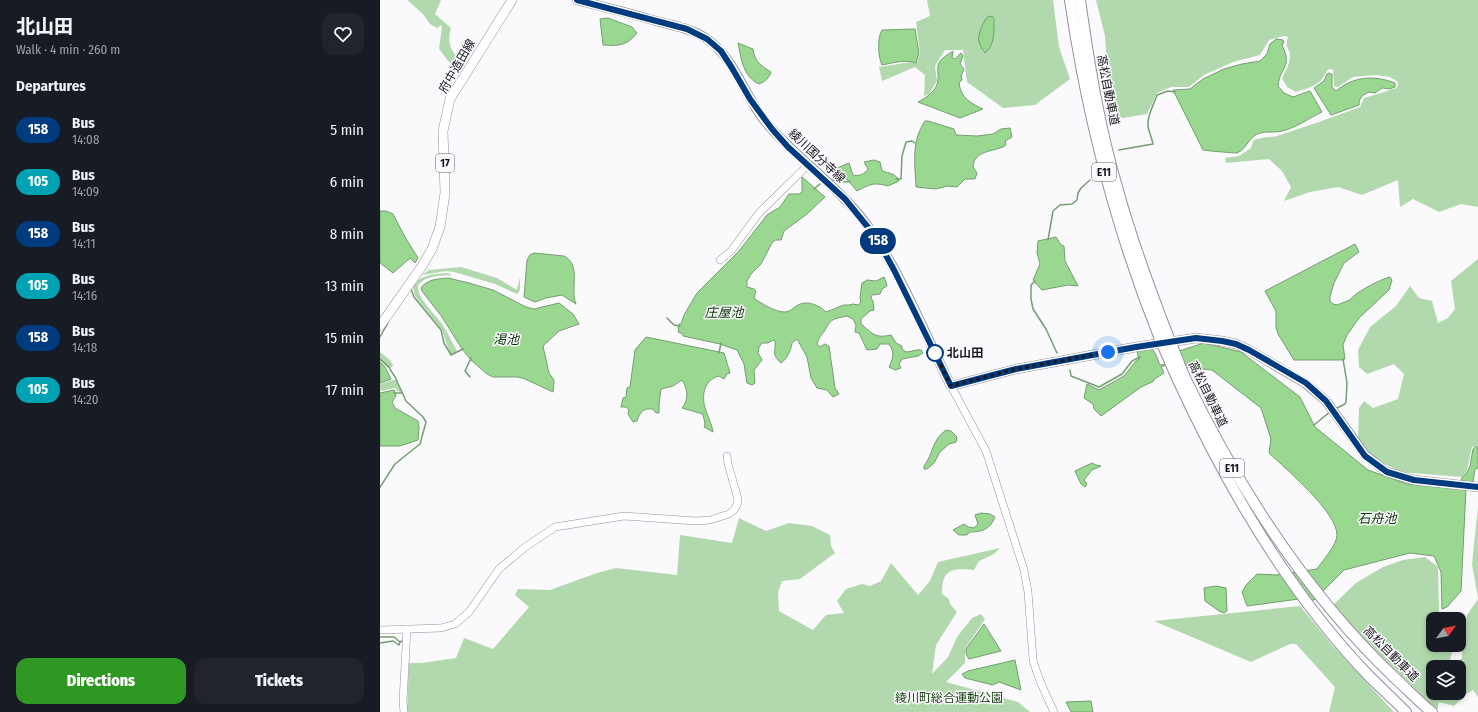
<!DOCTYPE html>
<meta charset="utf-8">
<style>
:root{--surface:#171b24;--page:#20242c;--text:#f1f3f6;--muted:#9ea1a6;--accent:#2e9822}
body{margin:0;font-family:"Fira Sans Condensed","Noto Sans JP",sans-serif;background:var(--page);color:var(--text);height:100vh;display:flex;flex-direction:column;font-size:15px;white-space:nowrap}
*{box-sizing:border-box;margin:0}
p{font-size:13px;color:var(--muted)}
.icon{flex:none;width:22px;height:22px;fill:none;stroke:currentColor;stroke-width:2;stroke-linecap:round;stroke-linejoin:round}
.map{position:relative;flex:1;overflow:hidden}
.side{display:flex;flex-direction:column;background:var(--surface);width:380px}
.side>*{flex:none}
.badge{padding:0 8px;border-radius:13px;font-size:14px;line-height:26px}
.needle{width:26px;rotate:58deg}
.fabs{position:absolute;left:1046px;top:612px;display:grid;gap:8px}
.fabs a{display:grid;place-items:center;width:40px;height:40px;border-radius:8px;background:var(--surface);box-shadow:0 2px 6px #0003;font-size:20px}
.you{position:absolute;width:20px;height:20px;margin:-10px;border:3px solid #fff;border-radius:50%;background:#1a73e8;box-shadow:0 0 0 6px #1a73e833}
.map>.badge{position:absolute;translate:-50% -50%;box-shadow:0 0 0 2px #fff}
h2{padding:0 16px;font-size:15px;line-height:36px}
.round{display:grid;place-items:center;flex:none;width:42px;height:42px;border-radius:12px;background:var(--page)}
.headline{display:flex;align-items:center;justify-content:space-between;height:68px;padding:0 16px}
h1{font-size:19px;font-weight:800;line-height:30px}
.action{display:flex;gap:8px;margin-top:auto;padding:8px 16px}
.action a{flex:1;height:46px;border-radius:12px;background:var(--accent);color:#fff;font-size:16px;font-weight:800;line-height:46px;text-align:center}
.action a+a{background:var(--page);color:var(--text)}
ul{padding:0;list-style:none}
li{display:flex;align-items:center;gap:12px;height:52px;padding:0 16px}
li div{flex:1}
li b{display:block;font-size:15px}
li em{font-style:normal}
li .badge{min-width:44px;font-weight:700;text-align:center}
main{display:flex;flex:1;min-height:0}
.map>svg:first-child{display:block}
</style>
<main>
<section class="side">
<div class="headline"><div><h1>北山田</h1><p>Walk · 4 min · 260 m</p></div><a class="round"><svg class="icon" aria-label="heart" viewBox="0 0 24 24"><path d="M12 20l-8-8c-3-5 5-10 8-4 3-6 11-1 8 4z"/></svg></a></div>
<h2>Departures</h2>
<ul>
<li><span class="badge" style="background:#003b80;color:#fff">158</span><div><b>Bus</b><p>14:08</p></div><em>5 min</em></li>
<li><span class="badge" style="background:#00a3b4;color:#fff">105</span><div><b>Bus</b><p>14:09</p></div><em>6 min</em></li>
<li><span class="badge" style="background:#003b80;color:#fff">158</span><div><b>Bus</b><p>14:11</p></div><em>8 min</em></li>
<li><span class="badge" style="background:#00a3b4;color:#fff">105</span><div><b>Bus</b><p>14:16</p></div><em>13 min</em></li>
<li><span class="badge" style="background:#003b80;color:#fff">158</span><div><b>Bus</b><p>14:18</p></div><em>15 min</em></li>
<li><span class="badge" style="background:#00a3b4;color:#fff">105</span><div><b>Bus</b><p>14:20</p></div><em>17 min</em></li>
</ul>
<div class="action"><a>Directions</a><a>Tickets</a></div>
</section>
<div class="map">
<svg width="1098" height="712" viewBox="0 0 1098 712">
<rect width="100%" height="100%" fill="#faf9fc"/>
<g fill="#b2d9ad">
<path d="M27,0h34l-6,14 16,14c-5,18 1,23 13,37l-5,4 -10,-7 -10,-13 3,-22 -1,-2 -4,3 -7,-4 -7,-10z"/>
<polygon points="547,0 673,0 679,47 690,79 655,105 623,108 587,82 583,50 565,50 555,66 557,81 549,94 544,96 545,75 535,67 502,81 499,67 531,62 537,63 540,53 536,22 550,16"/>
<path d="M716,0h382v207l-17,-3 -22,8 -26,-13 -13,8 -2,-27 -36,15 -24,-8 -28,5 -26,9 7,-14 -9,-16 -13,-12 -43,4 -1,-5 14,-2 12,-8 2,-7c7,-4 15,-3 24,-5 28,-9 56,-19 83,-29l4,-9 33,-10 1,-6 -8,-5 -14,-2 -23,2 -15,10 -4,-1 -1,-16 -3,-1c-5,2 -4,6 -8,10 -5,7 -17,10 -26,13l-9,-5 -5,-9c3,-6 8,-14 8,-22 0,-9 -6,-7 -2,-19l-4,-1 -15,4 -9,15 -27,7 -29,13 -15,12h-18l-14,6 -10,21 -36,6 -5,-28 1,-27 -2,-29z"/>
<polygon points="1098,259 1098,445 1092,447 1087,470 1082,477 1020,472 993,457 978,440 979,408 984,401 993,408 1018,399 1024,374 1014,364 987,374 979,367 978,350 990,327 1016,306 1030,286 1039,298 1052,301 1058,323 1068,318 1075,309 1071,281"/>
<polygon points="81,267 117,278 137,290 140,277 140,290 137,294 115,284 74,272 66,271 42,275 49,270"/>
<path d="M68,273l4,2c-13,1 -25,0 -34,10 -2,12 17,29 24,39 6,9 10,18 15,27l-3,3h-3l-2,-3 -7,-21 -27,-34 -2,-8c6,-14 21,-14 35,-15z"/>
<polygon points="0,352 10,360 13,365 12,367 8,368 0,361"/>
<polygon points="12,380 16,380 21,392 17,391 16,388 0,391 0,384"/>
<polygon points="1098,507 1098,598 1092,564"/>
<path d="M359,518l27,13 23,-8 23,3 18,9 1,11 4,7 -35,26 -18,2 -4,12 1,18 34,19 13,-15 18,-2 -7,-12 9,-12 16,-5 8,2 11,-5 10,-18 27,32 12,-14 8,-19 62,-14 -6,6 -15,7 -5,9c-23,-2 -32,-1 -32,24l7,5 1,5 7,8 -21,33 -4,29 16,-17 9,-20 15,-19 9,-4 4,5 -20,30v14l-19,19 72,20 12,10h-623l2,-49h13l34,-5 8,-20 29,11 36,-42 -14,-12 3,-6 32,1 47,-17 19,-5 61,7 3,-40 52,8z"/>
<polygon points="1045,557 1058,567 1059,612 1080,612 1079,619 1053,619 1053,645 1074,645 1068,667 1053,667 1053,693 1079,693 1079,667 1072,667 1082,658 1082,642 1087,615 1098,599 1098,697 1093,690 1086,694 1074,706 1059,702 1057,710 974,630 953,605 976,583 1003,567 1023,560"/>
<polygon points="920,606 953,646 1014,712 949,712 955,687 916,644 910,644 871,662 774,621"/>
</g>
<g fill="#9ad892" stroke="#749e6f">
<path d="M609,16l4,1 1,2c0,11 1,27 -9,34 -2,-3 -5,-7 -6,-11 -2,-7 5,-23 10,-26z"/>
<path d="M228,18l24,9 5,6c-10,13 -19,13 -34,12l-3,-26z"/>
<path d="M535,29l4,24 -3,10c-10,-4 -23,0 -34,2 -4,-8 -5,-27 0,-35z"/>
<path d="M896,39l7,1 1,2 -2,3c11,23 -2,21 -4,41l6,7 9,4 17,-6 12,21c-13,6 -26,16 -40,19 -7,2 -15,0 -22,2 -11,3 -13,16 -23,20 -3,0 -29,-2 -34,-3l-30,-60 17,-1 13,-10 21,-10 18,-5 18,-3 7,-7 3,-10z"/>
<path d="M358,43l15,6c2,13 7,16 18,23 -2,6 -5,9 -12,12 -16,-7 -18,-26 -21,-41z"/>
<path d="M573,51l-1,7 3,1 6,-6 2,3 -3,8 4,5 -3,7 1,4 -3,3c2,15 11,20 24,26l-23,9 -42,-16c8,-4 20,-12 20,-23 1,-5 -2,-10 1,-16 3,-6 9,-8 14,-12z"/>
<path d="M949,73l3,1v13l4,4c18,-15 38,-16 59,-8v4l-5,2 -8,-1 -7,5 -6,-1c-6,3 -10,5 -10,13l-28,10 -17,-27 10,-7 3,-7z"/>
<path d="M545,121h3l26,8 2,6 21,1 16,-2 8,-5 9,-1 2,9 -7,4 1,3 -1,2c-12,6 -31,4 -32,21l4,6 -2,6h-10l-8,8 -10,-1 -11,3 -20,-2c-1,-24 -5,-45 9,-66z"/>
<path d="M494,160l6,2 2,9c7,2 15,3 17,10l-11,5c-14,-4 -18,-2 -31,5l-20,-23 12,-5 4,12c5,2 12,-1 15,-6l-4,-7z"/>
<path d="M422,177l23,20 -18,17 -23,17 -3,9h-6l-3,3 -11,21 -10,10 -4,7v6l7,2 2,2 -2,7c6,5 22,14 30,14 6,0 9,-4 14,-7 9,-5 21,0 28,7l18,-7h5l4,-1 5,1 3,-3 -1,-4 2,-15 5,-3 9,1 8,-4 2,5 1,4 -5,3 -2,5 -8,1 -1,3 2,3 1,9 -4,1 -9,8v5c11,9 14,15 30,11l5,8 6,3v3l4,3c6,0 10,-3 15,-2l2,3 -5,3 -16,3 -3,5 2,4 -6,2 -6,-3c4,-8 6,-15 0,-23h-9l-3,5 -10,1 -8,-17 -4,-1 1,-7 -3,-6 -6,-3c-13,3 -16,2 -22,14 -4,6 -6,7 -8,14l3,3 5,-3 4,2 6,42 4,6 -6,3 -6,-7 -10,-2 -6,-10 -4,-21 -10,-18 -5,4c-1,7 -5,16 -11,20 -10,-9 -5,-10 -6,-22l-2,-1 -5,3h-6l-3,4 -1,6 4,7 -8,10 1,13 -3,2 -5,-2 -3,-19 -7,-14 -17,-6 -37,-8v-2l-5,-2 1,-3 -1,-1 1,-4h2l3,-9 13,-22 42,-42 28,-36 13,-8 9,-13h10l3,-2z"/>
<polygon points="0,211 6,211 13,214 25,237 38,258 35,263 30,258 13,273 0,263"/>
<polygon points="676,237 681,245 684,246 685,261 698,286 688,285 662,290 653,280 660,264 657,253 658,241"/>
<path d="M975,244l4,8 -15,11 -10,20 -4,13v5l3,3 4,1 13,-5c4,-7 31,-21 40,-23l2,3 -3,10 -30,28 -12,17 -4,10 2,14 -3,1h-48l-16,-26 -2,-7v-16l-11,-20z"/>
<path d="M154,253l30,3c15,8 9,25 10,39 0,3 1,6 2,9l-14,-9 -16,3 -11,4 -11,-5 3,-37 3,-5z"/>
<path d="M68,278l21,5 24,7 33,17 8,2 25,-6 14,11 6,10 -20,7 -16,15 6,27 5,7 -1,12 -28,-13 -7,-2h-25l-6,-3 -15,-13 -10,-12 -20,-32 -20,-26 -1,-3c6,-9 17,-9 27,-10z"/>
<path d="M266,337l78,16 6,20 -3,1 -3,5 -5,-3c-16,4 -18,21 -13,35 2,7 6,13 7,21l-9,-5 1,-3 -2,-10 -21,-6c7,-9 6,-19 0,-28l-9,6 -12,3 -2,15v9h-3l-3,-4c-10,-1 -13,3 -16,12l-4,1 -5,-8 1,-4 -3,-3h-5l2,-9 3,-1 1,-9 3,-1 5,-37z"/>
<path d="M824,343l37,9 59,45 15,30 53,43 39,14 59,5 -5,102 -14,16 -5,2 -1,-37 -7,-16 -24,-3 -66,17 -30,30 -15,-1 -52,7 -5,-14 4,-7 11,-11 20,1 40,-6c6,-9 20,-24 20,-34 0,-23 -51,-66 -68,-82l2,-14 -10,-31 -49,-38 -46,-5 -5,2 3,6 -11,7 1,1 -13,6 -40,29 -7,-7 -1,-5 -9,-6 3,-14 12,6 25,-14 11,-14 4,-3 -2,-8c19,-4 16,-2 23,14l6,-1 13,-13z"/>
<polygon points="0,362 5,367 11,379 0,383"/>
<polygon points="14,390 16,396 12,402 15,408 38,421 39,427 38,440 20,446 0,446 0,393"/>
<path d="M566,430l5,1 6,6 -1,5 -7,2 -9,8 -6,11 -7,6h-3v-3c10,-13 7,-25 22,-36z"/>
<polygon points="1096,446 1098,447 1098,468 1095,469 1093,482 1082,481 1081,479 1087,472 1090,466 1093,449"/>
<polygon points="712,463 716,465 721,466 712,470 704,480 707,484 705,487 701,484 695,471"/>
<path d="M601,513l9,1 5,3c-5,12 -12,15 -25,15l-3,3h-8l-6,-5 11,-6 4,3 6,1 4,-4 -3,-9z"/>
<polygon points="836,586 846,588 847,611 844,613 839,611 825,601 824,588"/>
<polygon points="604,624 621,651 589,659 586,654 586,649"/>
<polygon points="635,660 641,690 619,682 613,685 585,678 582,674 588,671"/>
<polygon points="711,701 713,712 691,712 686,702"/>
</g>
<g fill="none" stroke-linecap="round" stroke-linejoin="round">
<g stroke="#749e6f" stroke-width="1.5">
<path d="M739,150l34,-6c-1,-7 -5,-13 -5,-19 -1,-9 6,-21 9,-30l11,-4 7,1"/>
<polyline points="449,179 465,182 470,181"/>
<polyline points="516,179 521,179 522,156 526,142 532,141 535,143"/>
<polyline points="434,189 440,184"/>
<polyline points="668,240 673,211 680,205 692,204 697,200 698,193 701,188 710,180"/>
<polyline points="655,281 651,285 651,299 653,309 666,329 677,353"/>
<polyline points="32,287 31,289 34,297 61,330 64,343 71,355 83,349"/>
<polyline points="287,318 294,325 300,326"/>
<polyline points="0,337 8,323"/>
<polyline points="339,353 341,343"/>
<polyline points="0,359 8,366 15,377 26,401 43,417 46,422 40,444 15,464 0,487"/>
<polyline points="690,370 691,376 719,387 742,374 752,361 760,357"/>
<polyline points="90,377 85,371 91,358"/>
<polyline points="14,393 22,393"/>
<polyline points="957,408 965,404 966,402 967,383 963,359"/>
<polyline points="934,425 951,411"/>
<polyline points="0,637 14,637 20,642 22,641"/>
<polyline points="0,643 13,641 19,645 20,642"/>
</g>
<g stroke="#948e9e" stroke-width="8">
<g id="tertiary">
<polyline points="340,260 351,251 379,213 428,165"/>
<path d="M571,386l35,65 38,119 4,22 5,67c4,19 13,35 21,53"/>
<polyline points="0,630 61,628 75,624 89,612 119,569 144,548 175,527 244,516 316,521 330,520 349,514 354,510 357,505 358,499 348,464 347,456"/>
<polyline points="24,712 23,701 27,629"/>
</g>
</g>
<g stroke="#948e9e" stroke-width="10">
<path id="secondary" d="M197,0c26,7 53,13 79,21 17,4 36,8 51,18 27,19 37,55 57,81 28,35 67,60 96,96 39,50 62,113 91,170l65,-17 120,-22 60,-9 26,3 14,3 13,6 56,33 21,18 39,54 22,17 27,8 64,7"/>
</g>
<g stroke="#948e9e" stroke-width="10">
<polyline id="primary" points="0,326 42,266 52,249 60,227 65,193 63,131 70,99 132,0"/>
</g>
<g stroke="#948e9e" stroke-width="12">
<g id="motorway">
<path d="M690,0c17,117 46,229 90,339"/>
<path d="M700,0c9,63 19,126 37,187 14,51 32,100 51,149"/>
<path d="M797,378c49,107 110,213 192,298 12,12 25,24 37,36"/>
<path d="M805,378c54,111 121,216 211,301 12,11 23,23 36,33"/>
</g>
</g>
<use href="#tertiary" stroke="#fff" stroke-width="7"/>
<use href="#secondary" stroke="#fff" stroke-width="8"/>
<use href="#primary" stroke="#fff" stroke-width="9"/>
<use href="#motorway" stroke="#fff" stroke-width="10"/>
<g stroke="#948e9e" stroke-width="12" stroke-linecap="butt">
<g id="motorway-bridge">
<polyline points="788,336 805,378"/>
<polyline points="780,339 797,378"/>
</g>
</g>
<use href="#motorway-bridge" stroke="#fff" stroke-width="10"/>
</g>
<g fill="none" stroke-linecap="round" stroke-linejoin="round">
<g stroke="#fff" stroke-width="9">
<polyline id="line" points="197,0 307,29 327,39 341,51 352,68 370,99 392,129 408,147 465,199 491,231 502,248 514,270 571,386 636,369 756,347 816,338 842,341 856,344 869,350 926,383 946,401 985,456 1007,472 1034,480 1098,487"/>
</g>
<use href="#line" stroke="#003b80" stroke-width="6"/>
<polyline stroke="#1a181e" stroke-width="4" stroke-dasharray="0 7.2" points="555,353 571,386 636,369 728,352"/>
</g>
<circle fill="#fff" stroke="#003b80" stroke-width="2" cx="555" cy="353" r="8"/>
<g text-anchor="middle" stroke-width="3" stroke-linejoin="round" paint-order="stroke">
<g fill="#faf9fc" stroke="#5d5c61" stroke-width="1">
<rect x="56" y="154" width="18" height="18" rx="3"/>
<rect x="712" y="163" width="24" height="18" rx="3"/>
<rect x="840" y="459" width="24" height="18" rx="3"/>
</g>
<g font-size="11" font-weight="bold" fill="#1a181e">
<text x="65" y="167">17</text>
<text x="724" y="176">E11</text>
<text x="852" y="472">E11</text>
</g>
<g font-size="12" fill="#1a181e" stroke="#faf9fc">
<text transform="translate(77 66) rotate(-60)" y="4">府中造田線</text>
<text transform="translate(728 90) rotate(79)" y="4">高松自動車道</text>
<text transform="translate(437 156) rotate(43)" y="4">綾川国分寺線</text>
<text transform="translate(828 394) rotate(64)" y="4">高松自動車道</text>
<text transform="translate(1011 654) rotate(45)" y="4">高松自動車道</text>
</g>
<g font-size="12" font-weight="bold" fill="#1a181e" stroke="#faf9fc" text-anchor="start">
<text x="567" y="357">北山田</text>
</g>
<g font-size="12" fill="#133c0f" stroke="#faf9fc">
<text x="569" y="702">綾川町総合運動公園</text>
</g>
<g font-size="13" font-style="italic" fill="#0b3507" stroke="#faf9fc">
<text x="344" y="317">庄屋池</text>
<text x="126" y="344">渇池</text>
<text x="997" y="523">石舟池</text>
</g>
</g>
</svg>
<div class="fabs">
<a><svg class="needle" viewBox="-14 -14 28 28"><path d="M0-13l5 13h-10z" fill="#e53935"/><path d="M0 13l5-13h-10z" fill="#9ea1a6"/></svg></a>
<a><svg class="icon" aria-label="layers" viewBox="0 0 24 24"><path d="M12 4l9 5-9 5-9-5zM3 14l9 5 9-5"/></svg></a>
</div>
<div class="you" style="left:728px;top:352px"></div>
<b class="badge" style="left:498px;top:241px;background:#003b80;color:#fff">158</b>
</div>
</main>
